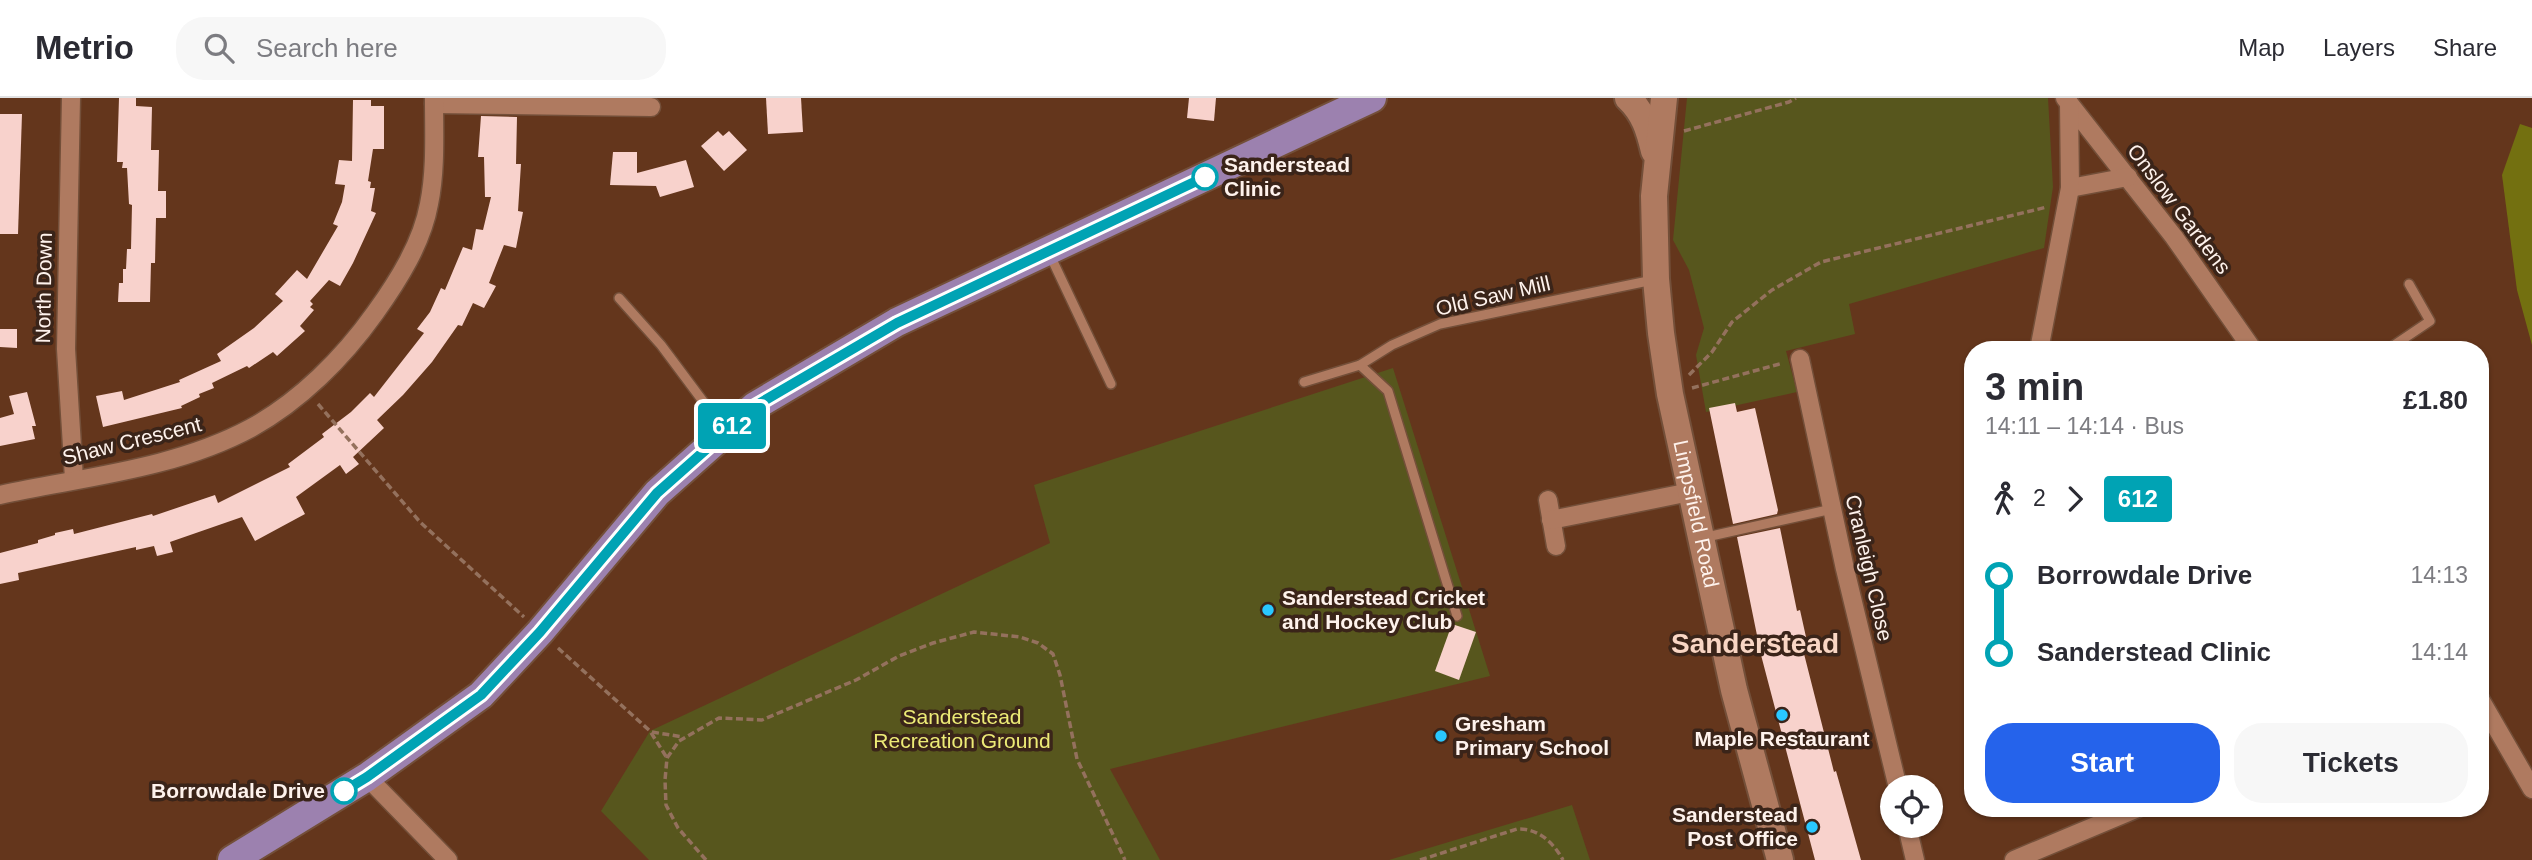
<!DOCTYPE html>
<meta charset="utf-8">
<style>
:root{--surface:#fff;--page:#f7f7f7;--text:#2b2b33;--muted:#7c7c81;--line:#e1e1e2;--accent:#2563eb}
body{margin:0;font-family:Helvetica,sans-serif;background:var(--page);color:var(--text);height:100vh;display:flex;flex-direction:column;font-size:26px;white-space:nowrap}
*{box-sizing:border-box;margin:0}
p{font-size:23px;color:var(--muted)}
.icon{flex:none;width:38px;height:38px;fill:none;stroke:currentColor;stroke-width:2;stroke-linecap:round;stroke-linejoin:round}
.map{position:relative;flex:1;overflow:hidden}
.panel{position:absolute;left:1964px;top:243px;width:525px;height:476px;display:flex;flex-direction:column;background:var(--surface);border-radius:28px;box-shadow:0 2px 5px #0004}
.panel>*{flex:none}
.badge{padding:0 14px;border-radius:5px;font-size:24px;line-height:46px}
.fabs{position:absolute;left:1880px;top:677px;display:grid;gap:14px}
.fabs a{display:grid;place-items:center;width:63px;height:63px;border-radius:50%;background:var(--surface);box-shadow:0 2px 5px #0004;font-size:35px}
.map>.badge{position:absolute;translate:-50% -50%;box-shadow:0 0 0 4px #fff}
.legs{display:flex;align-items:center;gap:10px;height:77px;padding:0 21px;font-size:23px}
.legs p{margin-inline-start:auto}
.headline{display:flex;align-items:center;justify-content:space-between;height:119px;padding:0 21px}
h1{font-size:38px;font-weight:600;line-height:52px}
.primary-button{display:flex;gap:14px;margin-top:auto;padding:14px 21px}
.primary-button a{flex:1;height:80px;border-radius:28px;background:var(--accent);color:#fff;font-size:28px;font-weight:600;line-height:80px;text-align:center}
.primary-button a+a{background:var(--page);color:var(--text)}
ul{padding:0 21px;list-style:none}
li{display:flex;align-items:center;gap:24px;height:77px;font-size:26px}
li i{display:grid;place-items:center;width:10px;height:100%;margin:0 9px;background:currentColor}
li i::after{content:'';width:18px;height:18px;margin:-9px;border:5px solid;border-radius:50%;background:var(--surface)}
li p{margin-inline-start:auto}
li:first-child i{background:linear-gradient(#0000 50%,currentColor 0)}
li:last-child i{background:linear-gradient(currentColor 50%,#0000 0)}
header{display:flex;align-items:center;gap:42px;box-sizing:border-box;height:98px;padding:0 35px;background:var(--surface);border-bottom:2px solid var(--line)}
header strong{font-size:33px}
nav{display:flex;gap:38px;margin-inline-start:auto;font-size:24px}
.search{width:490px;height:63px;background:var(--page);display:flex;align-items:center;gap:18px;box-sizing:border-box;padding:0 24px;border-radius:28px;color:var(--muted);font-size:26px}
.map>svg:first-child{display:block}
</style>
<header>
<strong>Metrio</strong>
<div class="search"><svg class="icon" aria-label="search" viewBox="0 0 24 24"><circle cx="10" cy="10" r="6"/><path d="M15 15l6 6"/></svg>Search here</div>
<nav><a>Map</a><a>Layers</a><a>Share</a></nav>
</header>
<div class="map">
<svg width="2532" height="762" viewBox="0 0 2532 762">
<rect width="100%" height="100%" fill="#64361c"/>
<g fill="#57561d">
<polygon points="1687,0 2048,0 2053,89 2044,150 1849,206 1855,236 1786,253 1797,294 1706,314 1696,257 1704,230 1689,172 1673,142"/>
<polygon points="1393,270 1490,578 1110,671 1160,762 649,762 601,713 650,633 1050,445 1034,387"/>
<polygon points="1572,707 1590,762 1389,762"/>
</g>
<polygon fill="#737010" points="2520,26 2532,30 2532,247 2517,192 2502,77"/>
<g fill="#f8d2cc">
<polygon points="119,0 136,0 136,8 152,9 151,52 159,52 158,93 166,93 166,120 156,120 155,165 151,165 150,204 118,204 119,185 123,185 123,171 126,171 127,151 131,151 132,107 129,106 127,70 122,70 123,64 117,64"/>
<polygon points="766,0 801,0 803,34 768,36"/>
<polygon points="1189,0 1216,0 1214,23 1187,20"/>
<polygon points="353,2 371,2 371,8 384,8 384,51 373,51 368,83 371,84 370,90 375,90 371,113 376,115 353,165 340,188 329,182 310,203 313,206 310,209 314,212 300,228 305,233 277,258 273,254 249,270 247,268 212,285 214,290 199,296 200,299 181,308 182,310 103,329 96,298 122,293 124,302 180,284 179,282 221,263 217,256 254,230 283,203 275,196 297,172 307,181 338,128 333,126 342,104 345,87 335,86 339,62 352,63"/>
<polygon points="0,16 22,16 18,136 0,136"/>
<polygon points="481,18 517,19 516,66 521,66 518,113 523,114 516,150 504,147 489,185 496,188 484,210 473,205 462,228 458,227 432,264 403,297 377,322 384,330 353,359 359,366 346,376 340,367 296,399 305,416 255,443 242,419 170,444 173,454 157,458 154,448 136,452 136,449 18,475 19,482 0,486 0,455 38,445 38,442 55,437 55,435 73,431 74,436 152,416 153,418 215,397 218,405 290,369 288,366 324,339 322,336 351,314 370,295 374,299 424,235 417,231 430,214 441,190 445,192 463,149 472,152 476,131 483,132 491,99 485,99 484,59 478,59"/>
<polygon points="718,33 723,38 729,33 747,52 724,73 701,48"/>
<polygon points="613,54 637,54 637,75 686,62 694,89 660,99 656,88 610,87"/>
<polygon points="0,231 17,231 17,250 0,249"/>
<polygon points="27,294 36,328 32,328 35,341 0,348 0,320 14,316 9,298"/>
<polygon points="1735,305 1737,314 1755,310 1778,412 1777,416 1733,426 1709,310"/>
<polygon points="1780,430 1797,513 1800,512 1806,539 1800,540 1834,674 1836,673 1861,762 1815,762 1761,557 1737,439"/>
<polygon points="1452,526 1476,534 1459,582 1435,573"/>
</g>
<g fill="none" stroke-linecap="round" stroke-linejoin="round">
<g stroke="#734f39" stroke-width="12">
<g id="lane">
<polyline points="1049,155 1111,286"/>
<polyline points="619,200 661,247 723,330"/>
<polyline points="2387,252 2430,223 2409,186"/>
<polyline points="1360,267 1388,293 1457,518"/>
<polyline points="1304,284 1360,267 1392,247 1440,226 1653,182"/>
<polyline points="1702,440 1832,411"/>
</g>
</g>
<g stroke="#734f39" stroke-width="21">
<g id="street">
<polyline points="71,0 66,251 74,381"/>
<polyline points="2065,0 2174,139 2253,252"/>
<polyline points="434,6 651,9"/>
<polyline points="2070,90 2128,79"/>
<polyline points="2039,252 2070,90 2069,5"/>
<polyline points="1800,261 1845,471 1898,690"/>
<path d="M0,397c83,-18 175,-26 251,-67 49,-27 92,-70 124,-115 23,-32 47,-70 54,-109 7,-34 5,-71 5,-106"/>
<polyline points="1548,402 1556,448"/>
<polyline points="1551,422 1690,394"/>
<polyline points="2480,601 2532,691"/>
<polyline points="367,679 448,762"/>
<polyline points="1907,728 1915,762"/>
<polyline points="2014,762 2138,710"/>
</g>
</g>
<g stroke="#734f39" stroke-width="30">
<g id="secondary">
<path d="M1628,0c16,15 21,32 26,53"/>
<path id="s1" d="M1664,0l-10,98 2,83 5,54 9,61 64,296 46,170"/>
</g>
</g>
<g stroke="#734f39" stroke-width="32">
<polyline id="primary" points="232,762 367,679 481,597 540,534 657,395 755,308 897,224 1372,0"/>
</g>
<g stroke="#94715d" stroke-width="3.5" stroke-dasharray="7 3.5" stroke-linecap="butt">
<polyline points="1684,33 1789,4 1796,0"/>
<polyline points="1689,277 1712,254 1732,224 1772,192 1821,164 2047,109"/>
<polyline points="1692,290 1783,265"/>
<polyline points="318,306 420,424 524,519"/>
<polyline points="558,550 650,633 667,660"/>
<polyline points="652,634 683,639"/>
<polyline points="706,762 678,730 666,707 665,682 667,660 679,643 719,620 762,622 856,582 899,558 933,545 974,534 1020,539 1038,545 1053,556 1060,577 1077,661 1125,762"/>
<path d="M1420,762l97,-31c21,-1 36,13 46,31"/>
</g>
<use href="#lane" stroke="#af7a60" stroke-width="9"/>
<use href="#street" stroke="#af7a60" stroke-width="18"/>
<use href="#secondary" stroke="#af7a60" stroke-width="26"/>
<use href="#primary" stroke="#9c81af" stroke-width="28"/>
</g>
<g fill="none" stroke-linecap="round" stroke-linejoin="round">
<g stroke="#fff" stroke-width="16">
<polyline id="line-1" points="344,693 367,679 481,597 540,534 657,395 755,308 897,225 1205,79"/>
</g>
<use href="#line-1" stroke="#00a3b4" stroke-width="10"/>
</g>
<g fill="#fff" stroke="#00a3b4" stroke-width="3.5">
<circle cx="1205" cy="79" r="12"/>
<circle cx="344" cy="693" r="12"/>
</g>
<g fill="#29c8ff" stroke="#3a2419" stroke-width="2.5">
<circle cx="1268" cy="512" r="7"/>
<circle cx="1782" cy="617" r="7"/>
<circle cx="1441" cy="638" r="7"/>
<circle cx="1812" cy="729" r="7"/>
</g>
<g text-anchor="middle" stroke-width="7" stroke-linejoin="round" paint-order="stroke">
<g font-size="21" font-weight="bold" fill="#fef2ec" stroke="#3a2419" text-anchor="start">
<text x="1224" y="74">Sanderstead<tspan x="1224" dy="24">Clinic</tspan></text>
<text x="325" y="700" text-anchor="end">Borrowdale Drive</text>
</g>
<g font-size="21" fill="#fef2ec" stroke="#3a2419">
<text transform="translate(2179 111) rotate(53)" y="7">Onslow Gardens</text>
<text transform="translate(44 190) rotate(-89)" y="7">North Down</text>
<text transform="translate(1493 198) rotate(-13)" y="7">Old Saw Mill</text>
<text transform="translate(132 343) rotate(-14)" y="7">Shaw Crescent</text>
<text dy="7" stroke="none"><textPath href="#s1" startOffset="420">Limpsfield Road</textPath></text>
<text transform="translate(1869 470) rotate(77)" y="7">Cranleigh Close</text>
</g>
<g font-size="21" font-weight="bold" fill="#fef2ec" stroke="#3a2419" text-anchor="start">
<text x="1282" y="507">Sanderstead Cricket<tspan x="1282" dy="24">and Hockey Club</tspan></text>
<text x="1455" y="633">Gresham<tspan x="1455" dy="24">Primary School</tspan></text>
<text x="1782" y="648" text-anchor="middle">Maple Restaurant</text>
<text x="1798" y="724" text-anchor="end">Sanderstead<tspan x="1798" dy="24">Post Office</tspan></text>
</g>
<g font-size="21" fill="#edeb76" stroke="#3a2419">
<text x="962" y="626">Sanderstead<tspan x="962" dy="24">Recreation Ground</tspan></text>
</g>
<g font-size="28" font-weight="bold" fill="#f9d6c4" stroke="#3a2419">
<text x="1755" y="555">Sanderstead</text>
</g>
</g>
</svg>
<div class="fabs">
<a><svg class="icon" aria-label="locate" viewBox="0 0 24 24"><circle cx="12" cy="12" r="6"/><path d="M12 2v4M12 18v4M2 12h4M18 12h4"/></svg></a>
</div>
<b class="badge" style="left:732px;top:328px;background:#00a3b4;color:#fff">612</b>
<section class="panel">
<div class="headline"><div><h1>3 min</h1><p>14:11 – 14:14 · Bus</p></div><b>£1.80</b></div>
<div class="legs"><svg class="icon" aria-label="walk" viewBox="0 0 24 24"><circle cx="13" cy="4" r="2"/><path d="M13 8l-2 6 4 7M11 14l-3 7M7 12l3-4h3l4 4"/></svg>2<svg class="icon" aria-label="forward" viewBox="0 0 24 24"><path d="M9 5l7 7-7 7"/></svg><b class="badge" style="background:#00a3b4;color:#fff">612</b></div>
<ul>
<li><i style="color:#00a3b4"></i><b>Borrowdale Drive</b><p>14:13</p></li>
<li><i style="color:#00a3b4"></i><b>Sanderstead Clinic</b><p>14:14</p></li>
</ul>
<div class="primary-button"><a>Start</a><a>Tickets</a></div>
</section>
</div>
